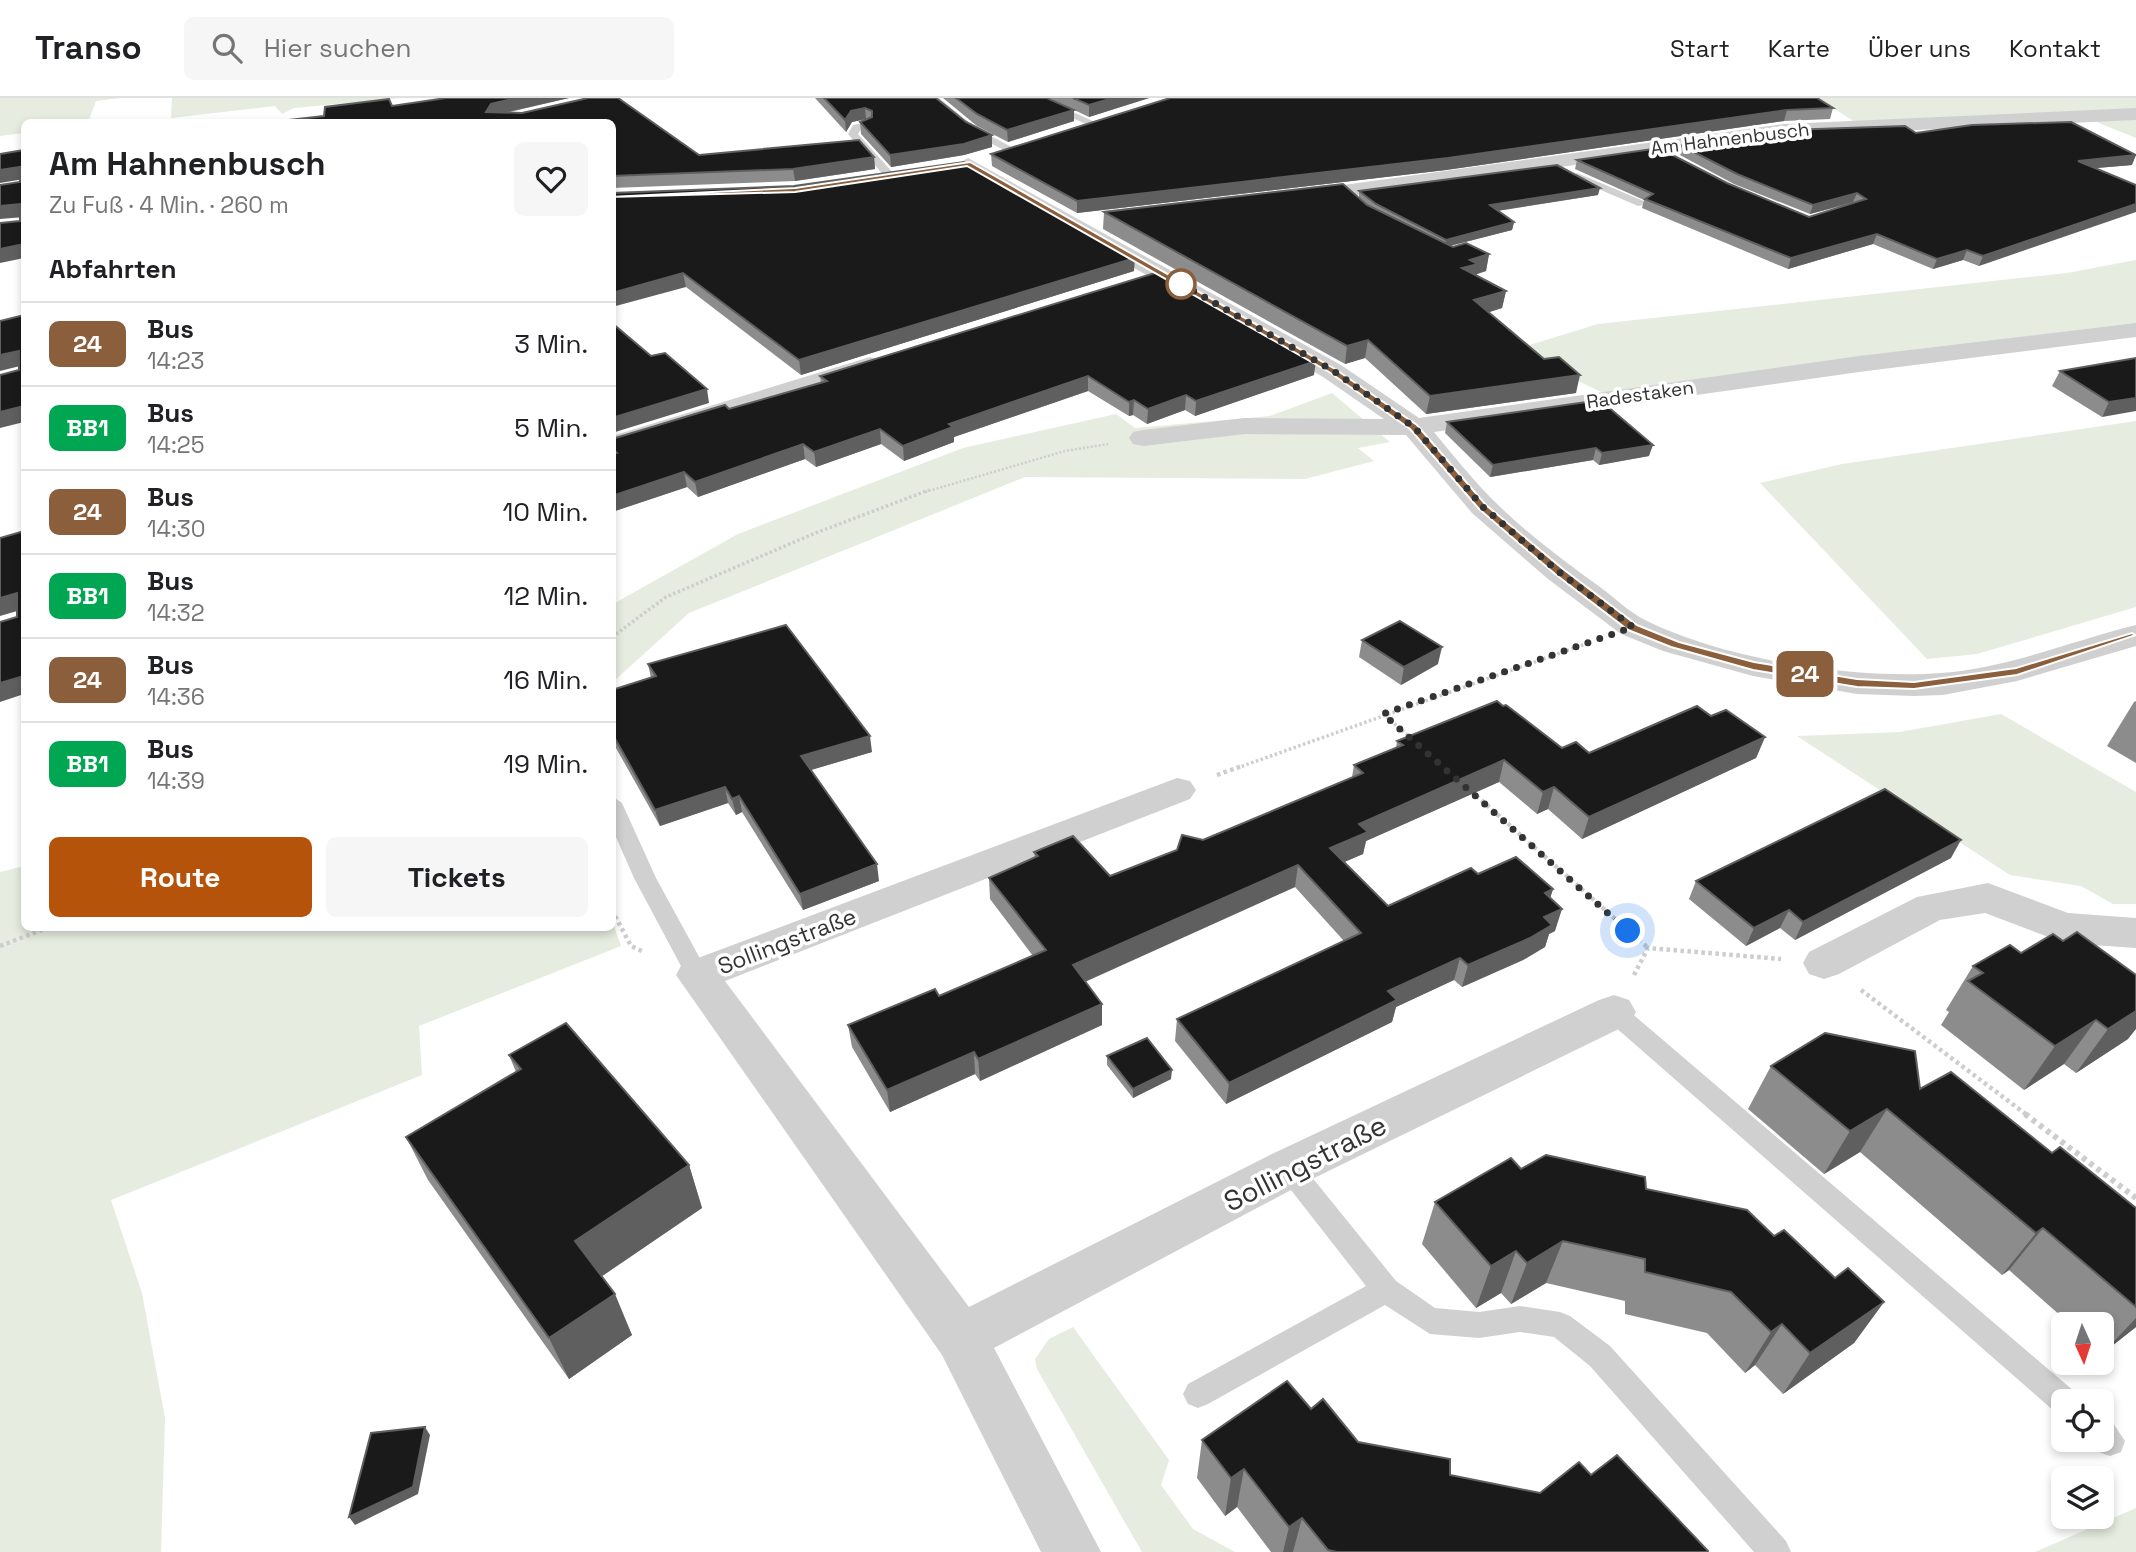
<!DOCTYPE html>
<html lang="de">
<meta charset="utf-8">
<style>
:root{--surface:#fff;--page:#f6f6f6;--text:#202124;--muted:#757577;--line:#e0e0e0;--accent:#b45309}
body{margin:0;font-family:"Space Grotesk",sans-serif;background:var(--page);color:var(--text);height:100vh;display:flex;flex-direction:column;font-size:26px;white-space:nowrap}
*{box-sizing:border-box;margin:0}
p{font-size:23px;color:var(--muted)}
.icon{flex:none;width:38px;height:38px;fill:none;stroke:currentColor;stroke-width:2;stroke-linecap:round;stroke-linejoin:round}
.map{position:relative;flex:1;overflow:hidden}
.side{position:absolute;left:21px;top:21px;width:595px;height:812px;display:flex;flex-direction:column;background:var(--surface);border-radius:10px;box-shadow:0 4px 10px #0003}
.side>*{flex:none}
.badge{padding:0 14px;border-radius:10px;font-size:24px;line-height:46px}
.needle{width:46px;rotate:177deg}
.tools{position:absolute;left:2051px;top:1214px;display:grid;gap:14px}
.tools a{display:grid;place-items:center;width:63px;height:63px;border-radius:10px;background:var(--surface);box-shadow:0 4px 10px #0003;font-size:35px}
.you{position:absolute;width:35px;height:35px;margin:-18px;border:5px solid #fff;border-radius:50%;background:#1a73e8;box-shadow:0 0 0 10px #1a73e833}
.map>.badge{position:absolute;translate:-50% -50%;box-shadow:0 0 0 4px #fff}
h2{padding:0 28px;font-size:26px;line-height:63px}
.round{display:grid;place-items:center;flex:none;width:74px;height:74px;border-radius:10px;background:var(--page)}
.overview{display:flex;align-items:center;justify-content:space-between;height:119px;padding:0 28px}
h1{font-size:33px;font-weight:700;line-height:52px}
.cta{display:flex;gap:14px;margin-top:auto;padding:14px 28px}
.cta a{flex:1;height:80px;border-radius:10px;background:var(--accent);color:#fff;font-size:28px;font-weight:700;line-height:80px;text-align:center}
.cta a+a{background:var(--page);color:var(--text)}
ul{padding:0;list-style:none}
li{display:flex;align-items:center;gap:21px;height:84px;padding:0 28px;border-top:2px solid var(--line)}
li div{flex:1}
li b{display:block;font-size:26px}
li em{font-style:normal}
li .badge{min-width:77px;font-weight:700;text-align:center}
header{display:flex;align-items:center;gap:42px;box-sizing:border-box;height:98px;padding:0 35px;background:var(--surface);border-bottom:2px solid var(--line)}
header strong{font-size:33px}
nav{display:flex;gap:38px;margin-inline-start:auto;font-size:24px}
.search{width:490px;height:63px;background:var(--page);display:flex;align-items:center;gap:18px;box-sizing:border-box;padding:0 24px;border-radius:10px;color:var(--muted);font-size:26px}
.map>svg:first-child{display:block}
</style>
<header>
<strong>Transo</strong>
<div class="search"><svg class="icon" aria-label="search" viewBox="0 0 24 24"><circle cx="10" cy="10" r="6"/><path d="M15 15l6 6"/></svg>Hier suchen</div>
<nav><a>Start</a><a>Karte</a><a>Über uns</a><a>Kontakt</a></nav>
</header>
<div class="map">
<svg width="2136" height="1454" viewBox="0 0 2136 1454">
<rect width="100%" height="100%" fill="#fff"/>
<g fill="#e6ecdf">
<polygon points="0,0 121,0 96,3 88,24 24,24 24,35 0,38"/>
<polygon points="172,0 401,0 294,10 282,16 275,8 171,20"/>
<polygon points="1818,0 2136,0 2136,40 2084,19 1861,28"/>
<polygon points="2136,162 2136,232 1614,300 1513,252 1598,226 2067,175"/>
<polygon points="1332,295 1390,344 1358,350 1374,363 1305,381 1025,379 689,515 613,584 613,506 738,436 963,350 1116,316 1135,330 1270,318"/>
<polygon points="2136,323 2136,509 1977,556 1927,561 1760,385 1842,366"/>
<polygon points="2001,616 2136,694 2136,806 2113,806 2081,788 2010,777 1797,638 1900,634"/>
<polygon points="24,768 24,830 612,830 613,825 621,848 419,928 422,977 111,1102 142,1195 165,1320 161,1454 0,1454 0,774"/>
<polygon points="1073,1229 1169,1362 1161,1387 1193,1431 1235,1454 1142,1454 1037,1271 1035,1261 1049,1241"/>
<polygon points="2136,1410 2136,1454 2035,1454"/>
</g>
<g fill="none" stroke-linecap="round" stroke-linejoin="round">
<polyline stroke="#cdcdcd" stroke-width="2.5" stroke-dasharray="2 2" stroke-linecap="butt" points="925,394 1065,353 1108,346"/>
<g stroke="#cdcdcd" stroke-width="3.5" stroke-dasharray="2.5 2.5" stroke-linecap="butt">
<polyline points="612,539 666,499 813,436 929,392"/>
<polyline points="1383,616 1412,641"/>
<polyline points="1237,670 1591,544"/>
</g>
<g stroke="#cdcdcd" stroke-width="4.5" stroke-dasharray="3.5 3.5" stroke-linecap="butt">
<polyline points="1217,677 1242,668"/>
<polyline points="1471,693 1648,850"/>
<polyline points="612,812 631,848 644,854"/>
<polyline points="0,848 47,830"/>
<polyline points="1634,877 1648,850 1781,861"/>
<polyline points="1861,892 2027,1017"/>
</g>
<polyline stroke="#cdcdcd" stroke-width="6" stroke-dasharray="4.5 4.5" stroke-linecap="butt" points="2025,1016 2136,1100"/>
<g fill="#d0d0d0" fill-rule="evenodd">
<polygon points="928,0 939,0 976,30 1017,52 1008,54 968,34"/>
<polygon points="1029,0 1043,0 1099,26 1090,28"/>
<polygon points="867,24 872,27 871,29 861,31 858,36 894,76 894,80 886,80 848,36 853,27"/>
<polygon points="1577,75 1646,104 1648,106 1638,108 1573,80 1571,78"/>
<polygon points="612,698 622,705 656,780 709,877 705,883 697,886 689,883 634,780 612,730"/>
<polygon points="1614,905 1622,907 2075,1294 2080,1304 2063,1304 2063,1318 2055,1314 1606,921 1602,914 1606,907"/>
<polygon points="1289,1059 1298,1062 1396,1183 1435,1210 1479,1214 1520,1208 1560,1214 1570,1218 1610,1248 1786,1443 1791,1454 1754,1454 1590,1268 1554,1239 1520,1234 1479,1240 1430,1236 1385,1207 1208,1306 1198,1310 1188,1306 1183,1296 1188,1286 1366,1188 1280,1078 1276,1070 1280,1062"/>
<polygon points="2102,1320 2113,1325 2125,1343 2121,1354 2110,1358 2099,1354 2090,1342 2102,1342"/>
</g>
<g fill="#d0d0d0" fill-rule="evenodd">
<polygon points="2136,10 2136,22 1784,38 1300,105 1289,99 1300,93 1784,26"/>
<path d="M968,60l373,207 78,53 440,-62 277,-33v14l-277,35 -425,60c19,23 38,47 59,68 32,32 70,60 107,87 15,11 30,26 47,34 77,38 208,59 294,52 67,-5 130,-32 195,-48v21l-119,35 -74,14 -29,1 -57,-2 -104,-18 -90,-25 -42,-17 -73,-55 -76,-66 -66,-78 -161,-1 -102,12 -10,-2 -4,-6 4,-6 10,-2 102,-12 139,1 -61,-42 -362,-209 -3,-4z"/>
<polygon points="870,259 879,262 883,267 879,272 612,355 612,338"/>
<polygon points="1177,680 1190,683 1196,692 1190,701 725,883 969,1209 1272,1056 1599,902 1614,897 1629,902 1636,914 1629,926 1306,1084 994,1250 1101,1454 1041,1454 942,1257 676,877 682,866"/>
<polygon points="1988,785 2068,815 2136,820 2136,850 2064,845 1985,815 1940,822 1839,876 1824,881 1809,876 1803,865 1809,854 1917,799"/>
</g>
</g>
<g fill="#8c8c8c">
<polygon points="446,0 569,0 506,15 522,15 588,0 618,0 699,57 859,42 874,59 875,71 795,83 612,90 612,24 271,24 324,18 325,9 389,1 392,8"/>
<polygon points="815,0 936,0 966,24 992,37 992,49 964,57 891,69 861,36 860,24 866,21 852,24 846,34"/>
<polygon points="943,0 1047,0 1074,23 1008,44 977,28"/>
<polygon points="1049,0 1149,0 1089,19"/>
<polygon points="1833,10 1830,21 1784,23 1446,72 1077,115 992,68 991,56"/>
<polygon points="1916,35 2132,67 2096,70 1979,168 1963,162 1933,171 1873,146 1788,171 1642,110 1644,102 1575,71 1577,62 1727,85 1809,119 1854,105 1810,116 1734,86 1678,56 1680,47"/>
<polygon points="1359,93 1598,97 1498,113 1514,124 1512,132 1450,148 1489,156 1486,173 1477,176 1476,178 1506,193 1502,210 1489,214 1576,295 1426,316 1365,260 1345,266 1103,131 1104,114 1359,100"/>
<polygon points="612,95 1134,173 801,277 686,189"/>
<polygon points="2136,260 2102,319 2052,288 2060,273"/>
<polygon points="1314,277 1195,318 1185,312 1147,326 1133,317 1129,318 1088,293 954,339 954,344 904,363 881,346 816,369 805,361 698,399 687,389 612,414 612,341 729,311 821,285 820,278"/>
<polygon points="1447,324 1649,358 1599,367 1593,362 1490,379 1445,335"/>
<polygon points="1362,542 1438,566 1401,587 1359,559"/>
<polygon points="648,566 872,654 811,672 879,783 803,812 742,714 736,717 728,705 660,728 612,643 612,592 651,580"/>
<polygon points="2136,603 2136,665 2107,648 2134,604"/>
<polygon points="1711,618 1765,639 1756,660 1582,741 1548,711 1537,716 1499,684 1366,743 1363,756 1344,764 1388,808 1478,776 1553,791 1550,800 1555,833 1549,836 1545,849 1523,862 1462,889 1454,882 1396,909 1392,924 1226,1006 1175,943 1177,921 1344,843 1295,789 1085,884 1102,927 980,983 975,976 890,1014 852,949 848,927 939,898 1033,858 990,801 989,780 1035,760 1034,754 1110,778 1203,742 1352,679 1354,667 1396,650 1397,643 1562,650 1589,655"/>
<polygon points="1951,760 1795,842 1780,830 1746,848 1689,801 1696,783"/>
<polygon points="2010,847 2128,941 2076,975 2064,966 2024,992 1941,927 1949,914 1946,912 1973,868"/>
<polygon points="509,957 689,1067 702,1110 602,1178 632,1237 569,1281 428,1082 406,1039 516,974"/>
<polygon points="1107,958 1171,981 1133,1000 1107,967"/>
<polygon points="1771,968 1920,991 2052,1055 2136,1110 2136,1229 2103,1255 2102,1254 2102,1227 2071,1227 2009,1172 2002,1177 1860,1054 1824,1076 1748,1011"/>
<polygon points="1521,1071 1646,1091 1774,1138 1835,1180 1884,1204 1854,1245 1783,1296 1755,1267 1745,1275 1707,1235 1625,1216 1625,1203 1546,1185 1511,1206 1501,1195 1476,1210 1422,1146 1435,1104"/>
<polygon points="1311,1311 1358,1344 1450,1377 1540,1395 1591,1377 1707,1454 1271,1454 1237,1409 1225,1418 1197,1380 1202,1342"/>
</g>
<g fill="#5f5f5f">
<polygon points="517,0 569,0 493,17 486,14 491,6"/>
<polygon points="1113,0 1149,0 1089,19 1089,7"/>
<polygon points="865,10 866,21 852,24 846,34 845,22 851,13"/>
<polygon points="1074,12 1074,23 1008,44 1007,32"/>
<polygon points="1787,12 1784,23 1446,72 1077,115 1077,103"/>
<polygon points="992,37 992,49 964,57 891,69 890,57"/>
<polygon points="2136,57 2132,67 2074,72 2078,63"/>
<polygon points="874,59 875,71 795,83 793,71"/>
<polygon points="20,69 24,81 0,85 0,72"/>
<polygon points="1600,90 1598,97 1489,114 1490,107"/>
<polygon points="1857,95 1853,104 1810,116 1813,107"/>
<polygon points="20,106 24,119 0,121 0,108"/>
<polygon points="2136,106 2136,114 1979,168 1983,158"/>
<polygon points="1514,124 1512,132 1445,149 1446,142"/>
<polygon points="1877,136 1873,146 1788,171 1791,160"/>
<polygon points="24,146 24,160 0,165 0,151"/>
<polygon points="1967,152 1963,162 1933,171 1937,161"/>
<polygon points="1489,156 1486,173 1477,176 1475,183 1462,170 1470,162"/>
<polygon points="1135,160 1134,173 801,277 799,262"/>
<polygon points="683,175 686,189 612,209 612,195"/>
<polygon points="1506,193 1502,210 1471,220 1474,202"/>
<polygon points="1368,242 1365,260 1345,266 1347,248"/>
<polygon points="19,253 24,267 0,273 0,257"/>
<polygon points="1316,263 1314,277 1195,318 1196,303"/>
<polygon points="1580,277 1576,295 1426,316 1430,298"/>
<polygon points="1088,278 1088,293 954,339 954,344 904,363 903,348 949,326"/>
<polygon points="707,291 709,305 612,335 612,320"/>
<polygon points="1186,297 1185,312 1147,326 1148,311"/>
<polygon points="2136,300 2136,313 2102,319 2109,304"/>
<polygon points="1134,302 1133,317 1129,318 1129,304"/>
<polygon points="24,308 24,324 0,330 0,314"/>
<polygon points="880,331 881,346 816,369 814,354"/>
<polygon points="803,346 805,361 698,399 695,384"/>
<polygon points="1653,347 1649,358 1599,367 1602,355"/>
<polygon points="1596,350 1593,362 1490,379 1493,367"/>
<polygon points="684,374 687,389 612,414 612,398"/>
<polygon points="17,495 24,511 0,518 0,500"/>
<polygon points="1442,549 1438,566 1401,587 1404,569"/>
<polygon points="24,578 24,596 0,604 0,585"/>
<polygon points="870,638 872,654 804,674 801,658"/>
<polygon points="1765,639 1756,660 1582,741 1589,719"/>
<polygon points="1504,662 1499,684 1366,743 1363,756 1326,772 1330,750 1359,726"/>
<polygon points="725,689 728,705 660,728 655,712"/>
<polygon points="1554,689 1548,711 1537,716 1543,694"/>
<polygon points="739,698 742,714 736,717 732,701"/>
<polygon points="1961,742 1951,760 1795,842 1803,824"/>
<polygon points="877,766 879,783 803,812 800,796"/>
<polygon points="1298,767 1295,789 1073,889 1073,867"/>
<polygon points="1553,791 1546,813 1545,795"/>
<polygon points="1562,811 1555,833 1549,836 1545,849 1523,862 1462,889 1468,867 1544,819"/>
<polygon points="1789,812 1780,830 1746,848 1754,830"/>
<polygon points="1460,860 1454,882 1396,909 1392,924 1226,1006 1229,985 1388,893"/>
<polygon points="1102,906 1102,927 980,983 978,961"/>
<polygon points="2136,913 2136,931 2128,941 2076,975 2108,931"/>
<polygon points="2096,922 2064,966 2024,992 2055,948"/>
<polygon points="974,954 975,976 890,1014 887,992"/>
<polygon points="1172,972 1171,981 1133,1000 1133,991"/>
<polygon points="1887,1011 1860,1054 1824,1076 1850,1033"/>
<polygon points="689,1067 702,1110 592,1185 575,1143"/>
<polygon points="2043,1130 2009,1172 2002,1177 2036,1135"/>
<polygon points="1563,1143 1546,1185 1511,1206 1527,1165"/>
<polygon points="1516,1153 1501,1195 1476,1210 1491,1168"/>
<polygon points="615,1196 632,1237 569,1281 549,1240"/>
<polygon points="1884,1204 1854,1245 1783,1296 1810,1255"/>
<polygon points="2136,1220 2136,1229 2103,1255"/>
<polygon points="1782,1226 1755,1267 1745,1275 1771,1234"/>
<polygon points="425,1329 430,1337 418,1396 355,1427 349,1419"/>
<polygon points="1244,1371 1237,1409 1225,1418 1231,1380"/>
<polygon points="1302,1420 1293,1454 1283,1454 1289,1429"/>
</g>
<g fill="#1a1a1a" stroke="#5f5f5f" stroke-width="2">
<polygon points="446,0 517,0 491,6 486,14 522,15 588,0 618,0 699,57 859,42 874,59 793,71 612,78 612,24 271,24 324,18 325,9 389,1 392,8"/>
<polygon points="824,0 936,0 966,24 992,37 964,46 890,57 860,24 872,19 872,13 865,10 851,13 845,22"/>
<polygon points="956,0 1047,0 1074,12 1007,32 977,16"/>
<polygon points="1073,0 1113,0 1089,7"/>
<polygon points="1170,0 1817,0 1833,10 1787,12 1448,60 1077,103 991,56"/>
<polygon points="2071,24 2136,57 2078,63 2136,87 2136,106 1983,158 1967,152 1937,161 1877,136 1791,160 1645,101 1653,96 1577,62 1659,50 1727,85 1809,119 1866,101 1857,95 1813,107 1737,76 1680,47 1787,32 1905,28 1916,35 1972,27"/>
<polygon points="24,52 24,146 0,151 0,125 20,123 20,106 0,108 0,87 20,84 20,69 0,72 0,56"/>
<polygon points="964,64 1135,160 799,262 683,175 612,195 612,95 794,88"/>
<polygon points="1557,67 1600,90 1490,107 1514,124 1446,142 1376,106 1359,93"/>
<polygon points="1343,86 1367,107 1453,149 1466,145 1489,156 1470,162 1478,166 1462,170 1506,193 1474,202 1544,261 1559,259 1580,277 1430,298 1368,242 1347,248 1104,114"/>
<polygon points="1158,174 1316,263 1196,303 1186,297 1148,311 1134,302 1129,304 1088,278 949,326 953,329 903,348 880,331 814,354 803,346 695,384 684,374 612,398 612,356 617,355 612,350 612,341 725,307 729,311 827,283 820,278"/>
<polygon points="24,217 24,308 0,314 0,277 19,272 19,253 0,257 0,223"/>
<polygon points="612,225 651,258 665,255 707,291 612,320"/>
<polygon points="2136,260 2136,300 2109,304 2060,273"/>
<polygon points="1600,302 1653,347 1602,355 1596,350 1493,367 1447,324"/>
<polygon points="24,433 24,578 0,585 0,524 17,519 17,495 0,500 0,440"/>
<polygon points="1400,523 1442,549 1404,569 1362,542"/>
<polygon points="786,527 870,638 801,658 877,766 800,796 739,698 732,701 725,689 655,712 612,635 612,592 656,578 648,566"/>
<polygon points="1497,603 1503,608 1506,607 1562,650 1576,644 1589,655 1697,608 1711,618 1726,612 1765,639 1589,719 1554,689 1543,694 1504,662 1359,726 1368,734 1330,750 1388,808 1471,770 1478,776 1516,759 1553,791 1545,795 1562,811 1544,819 1552,827 1530,840 1468,867 1460,860 1388,893 1397,902 1229,985 1177,921 1361,835 1298,767 1073,867 1102,906 978,961 974,954 887,992 848,927 935,891 939,898 1046,852 989,780 1038,758 1034,754 1073,738 1110,778 1177,752 1182,737 1203,742 1363,675 1354,667 1403,647 1397,643"/>
<polygon points="1885,691 1961,742 1803,824 1789,812 1754,830 1696,783"/>
<polygon points="2077,834 2136,877 2136,913 2108,931 2096,922 2055,948 1968,883 1983,875 1973,868 2010,847 2021,855 2053,836 2063,843"/>
<polygon points="566,925 689,1067 575,1143 615,1196 549,1240 406,1039 521,971 509,957"/>
<polygon points="1825,935 1915,953 1920,991 1951,974 2052,1055 2060,1049 2136,1110 2136,1209 2043,1130 2036,1135 1887,1011 1850,1033 1771,968"/>
<polygon points="1147,940 1172,972 1133,991 1107,958"/>
<polygon points="1546,1057 1645,1079 1646,1091 1747,1112 1774,1138 1784,1132 1835,1180 1848,1170 1884,1204 1810,1255 1782,1226 1771,1234 1731,1194 1645,1174 1645,1161 1563,1143 1527,1165 1516,1153 1491,1168 1435,1104 1511,1060 1521,1071"/>
<polygon points="1287,1283 1311,1311 1323,1301 1358,1344 1450,1361 1450,1377 1540,1395 1579,1364 1591,1377 1617,1357 1708,1453 1707,1454 1337,1454 1328,1452 1302,1420 1289,1429 1244,1371 1231,1380 1202,1342"/>
<polygon points="425,1329 413,1389 349,1419 371,1335"/>
</g>
<polygon fill="#8b5e3c" stroke="#fff" stroke-width="2" points="970,64 1335,271 1417,327 1486,407 1563,471 1637,527 1679,544 1754,564 1857,581 1914,584 2016,570 2132,535 2136,537 2017,577 1914,591 1857,589 1753,572 1671,549 1628,532 1555,476 1479,411 1410,331 1329,274 967,68 795,94 609,99 795,90"/>
<g fill="none" stroke-linecap="round" stroke-linejoin="round">
<polyline stroke="#333" stroke-width="7" stroke-dasharray="0 12.6" points="1181,186 1171,180 1332,272 1414,329 1483,409 1559,474 1633,529 1383,616 1628,833"/>
</g>
<circle fill="#fff" stroke="#8b5e3c" stroke-width="3.5" cx="1181" cy="186" r="14"/>
<g text-anchor="middle" stroke-width="7" stroke-linejoin="round" paint-order="stroke">
<g font-size="19" fill="#333" stroke="#fff">
<text transform="translate(1730 40) rotate(-7)" y="7">Am Hahnenbusch</text>
<text transform="translate(1640 296) rotate(-8)" y="7">Radestaken</text>
</g>
<g font-size="23" fill="#333" stroke="#fff">
<text transform="translate(787 843) rotate(-21)" y="8">Sollingstraße</text>
</g>
<g font-size="28" fill="#333" stroke="#fff">
<text transform="translate(1305 1065) rotate(-27)" y="10">Sollingstraße</text>
</g>
</g>
</svg>
<div class="tools">
<a><svg class="needle" viewBox="-14 -14 28 28"><path d="M0-13l5 13h-10z" fill="#e53935"/><path d="M0 13l5-13h-10z" fill="#757577"/></svg></a>
<a><svg class="icon" aria-label="locate" viewBox="0 0 24 24"><circle cx="12" cy="12" r="6"/><path d="M12 2v4M12 18v4M2 12h4M18 12h4"/></svg></a>
<a><svg class="icon" aria-label="layers" viewBox="0 0 24 24"><path d="M12 4l9 5-9 5-9-5zM3 14l9 5 9-5"/></svg></a>
</div>
<div class="you" style="left:1628px;top:833px"></div>
<b class="badge" style="left:1805px;top:576px;background:#8b5e3c;color:#fff">24</b>
<section class="side">
<div class="overview"><div><h1>Am Hahnenbusch</h1><p>Zu Fuß · 4 Min. · 260 m</p></div><a class="round"><svg class="icon" aria-label="heart" viewBox="0 0 24 24"><path d="M12 20l-8-8c-3-5 5-10 8-4 3-6 11-1 8 4z"/></svg></a></div>
<h2>Abfahrten</h2>
<ul>
<li><span class="badge" style="background:#8b5e3c;color:#fff">24</span><div><b>Bus</b><p>14:23</p></div><em>3 Min.</em></li>
<li><span class="badge" style="background:#00a651;color:#fff">BB1</span><div><b>Bus</b><p>14:25</p></div><em>5 Min.</em></li>
<li><span class="badge" style="background:#8b5e3c;color:#fff">24</span><div><b>Bus</b><p>14:30</p></div><em>10 Min.</em></li>
<li><span class="badge" style="background:#00a651;color:#fff">BB1</span><div><b>Bus</b><p>14:32</p></div><em>12 Min.</em></li>
<li><span class="badge" style="background:#8b5e3c;color:#fff">24</span><div><b>Bus</b><p>14:36</p></div><em>16 Min.</em></li>
<li><span class="badge" style="background:#00a651;color:#fff">BB1</span><div><b>Bus</b><p>14:39</p></div><em>19 Min.</em></li>
</ul>
<div class="cta"><a>Route</a><a>Tickets</a></div>
</section>
</div>
